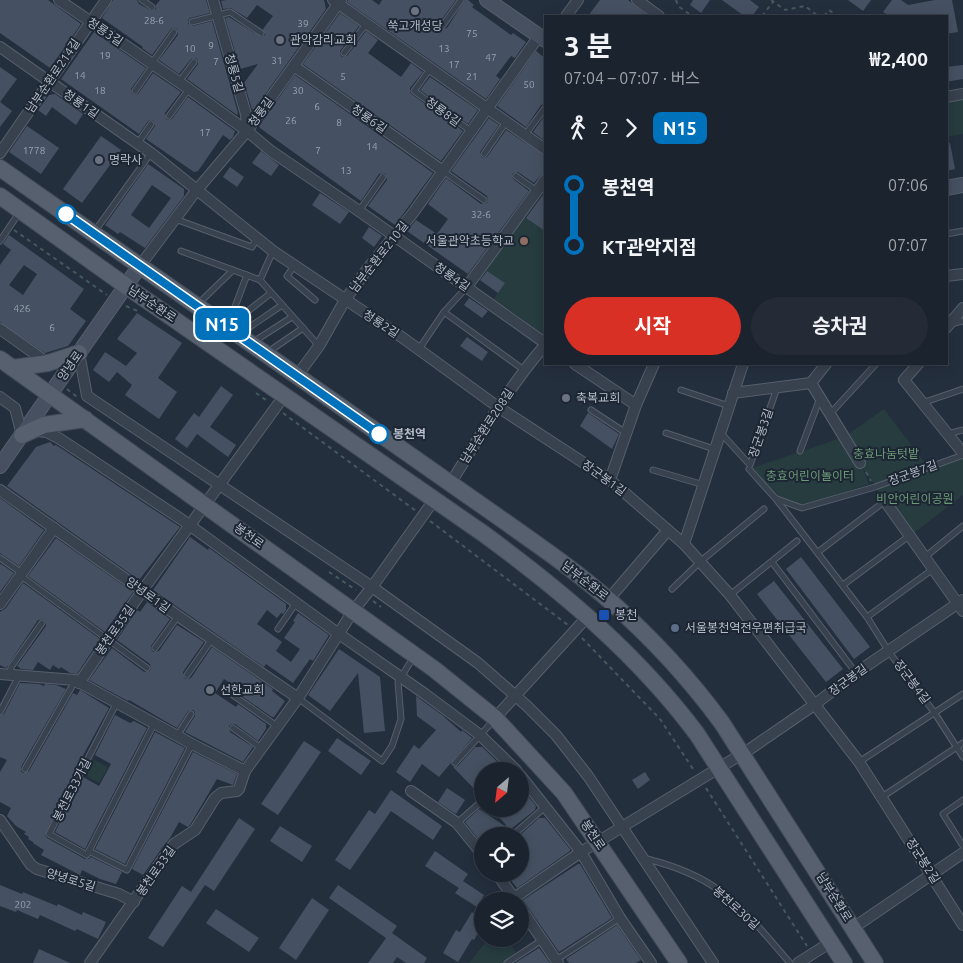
<!DOCTYPE html>
<html lang="ko">
<meta charset="utf-8">
<style>
:root{--surface:#1b232e;--page:#242b36;--text:#f1f3f6;--muted:#a0a4aa;--line:#39404a;--accent:#d93025}
body{margin:0;font-family:Ubuntu,"Noto Sans KR",sans-serif;background:var(--page);color:var(--text);height:100vh;display:flex;flex-direction:column;font-size:19px;white-space:nowrap}
*{box-sizing:border-box;margin:0}
p{font-size:16px;color:var(--muted)}
.icon{flex:none;width:28px;height:28px;fill:none;stroke:currentColor;stroke-width:2;stroke-linecap:round;stroke-linejoin:round}
.map{position:relative;flex:1;overflow:hidden}
.details{position:absolute;left:544px;top:15px;width:404px;height:350px;display:flex;flex-direction:column;background:var(--surface);border-radius:0px;box-shadow:0 2px 12px #0003,0 0 0 1px var(--line)}
.details>*{flex:none}
.badge{padding:0 10px;border-radius:8px;font-size:18px;line-height:32px}
.needle{width:32px;rotate:208deg}
.buttons{position:absolute;left:474px;top:762px;display:grid;gap:10px}
.buttons a{display:grid;place-items:center;width:55px;height:55px;border-radius:50%;background:var(--surface);box-shadow:0 2px 12px #0003,0 0 0 1px var(--line);font-size:25px}
.map>.badge{position:absolute;translate:-50% -50%;box-shadow:0 0 0 2px #fff}
.legs{display:flex;align-items:center;gap:8px;height:55px;padding:0 20px;font-size:16px}
.legs p{margin-inline-start:auto}
.headline{display:flex;align-items:center;justify-content:space-between;height:85px;padding:0 20px}
h1{font-size:28px;font-weight:700;line-height:38px}
.primary-button{display:flex;gap:10px;margin-top:auto;padding:10px 20px}
.primary-button a{flex:1;height:58px;border-radius:30px;background:var(--accent);color:#fff;font-size:20px;font-weight:700;line-height:58px;text-align:center}
.primary-button a+a{background:var(--page);color:var(--text)}
ul{padding:0 20px;list-style:none}
li{display:flex;align-items:center;gap:18px;height:60px;font-size:19px}
li i{display:grid;place-items:center;width:8px;height:100%;margin:0 6px;background:currentColor}
li i::after{content:'';width:12px;height:12px;margin:-6px;border:4px solid;border-radius:50%;background:var(--surface)}
li p{margin-inline-start:auto}
li:first-child i{background:linear-gradient(#0000 50%,currentColor 0)}
li:last-child i{background:linear-gradient(currentColor 50%,#0000 0)}
.map>svg:first-child{display:block}
</style>
<div class="map">
<svg width="963" height="963" viewBox="0 0 963 963">
<rect width="100%" height="100%" fill="#242f3e"/>
<g fill="#263c3f">
<polygon points="963,94 963,134 946,137 946,97"/>
<polygon points="521,214 545,231 545,335 494,299 504,283 483,268"/>
<polygon points="884,409 928,467 963,455 963,495 910,536 862,467 869,484 804,506 778,497 749,469 844,437"/>
<polygon points="92,759 108,767 99,783 83,774"/>
<polygon points="488,939 508,939 518,956 507,963 469,963"/>
</g>
<g fill="#455162" fill-rule="evenodd">
<polygon points="0,0 48,0 81,24 50,68 0,33"/>
<polygon points="113,0 137,0 139,4 152,11 156,9 156,5 160,0 206,0 210,13 190,18 188,20 188,24 193,26 212,21 238,113 237,115 187,79 198,64 198,61 196,58 191,59 179,74 159,60 178,35 177,29 174,28 171,29 152,55 142,48 143,47 102,18"/>
<polygon points="226,0 324,0 326,9 254,110 252,109 244,83 258,64 240,69 225,18 229,17 261,37 265,35 263,29 273,16 257,5 247,18 231,8 223,9 221,1"/>
<polygon points="348,0 372,0 379,5 382,0 456,0 439,23 439,27 443,29 447,28 465,0 468,0 474,5 472,7 511,35 513,33 526,42 515,58 511,56 496,76 500,79 486,99 347,2"/>
<polygon points="600,0 628,0 648,16 588,16"/>
<polygon points="693,0 710,0 701,13 690,5"/>
<polygon points="722,0 750,0 759,7 752,16 744,16"/>
<polygon points="848,0 871,0 863,11"/>
<polygon points="892,0 901,0 908,5 935,0 952,0 958,32 946,34 946,16 890,16 883,12"/>
<polygon points="340,13 359,26 340,51 340,54 342,57 347,56 366,31 378,40 368,53 401,77 411,63 423,72 410,88 410,93 463,131 441,161 303,64"/>
<polygon points="94,32 146,68 131,89 132,94 135,95 138,94 153,73 181,92 165,113 166,119 169,120 172,119 188,97 235,131 233,137 230,140 223,135 198,171 194,172 146,139 155,126 154,121 151,120 148,121 139,134 61,79"/>
<polygon points="536,51 545,58 545,104 541,105 526,127 497,106"/>
<polygon points="963,65 963,79 946,82 946,67"/>
<polygon points="0,67 17,79 0,102"/>
<polygon points="295,75 433,173 395,225 368,206 387,180 386,174 383,173 379,174 361,201 260,128 259,126"/>
<polygon points="430,77 478,110 468,124 420,90"/>
<polygon points="55,94 83,114 76,125 52,107 46,116 38,110 49,95"/>
<polygon points="0,102 12,111 0,127"/>
<polygon points="545,115 545,141 533,132"/>
<polygon points="489,118 499,125 480,152 481,157 484,158 487,157 506,130 545,156 545,173 540,176 534,183 518,172 513,173 512,176 513,179 529,191 468,274 407,231 416,220 437,234 448,219 428,204 446,178 481,204 487,203 488,200 487,196 451,171"/>
<polygon points="27,126 59,148 41,174 9,152"/>
<polygon points="101,136 121,150 82,203 63,189"/>
<polygon points="946,143 950,143 955,169 946,171"/>
<polygon points="261,151 279,165 271,176 252,163"/>
<path d="M148,164l36,25v7l-39,52 -25,-16 -2,2 -13,-9zM152,185l19,13 -22,30 -18,-13z"/>
<polygon points="230,167 244,177 237,187 223,177"/>
<polygon points="545,192 545,231 526,218"/>
<polygon points="320,193 349,212 340,224 312,205"/>
<polygon points="369,227 382,236 374,247 362,238"/>
<path d="M9,235l75,54 -14,20 16,12 -18,25 -23,7 -45,-31v-57l11,-15 -8,-6zM24,265l13,9 -14,21 -14,-10z"/>
<polygon points="487,271 505,283 498,293 480,280"/>
<polygon points="469,298 488,311 482,318 464,305"/>
<polygon points="137,313 182,343 158,378 177,392 159,419 125,395 132,385 117,372 109,382 93,370 105,352 126,366 137,353 117,339"/>
<polygon points="467,337 488,352 482,361 460,346"/>
<polygon points="221,386 233,395 210,427 236,445 228,457 197,434 187,448 175,439 194,413 199,417"/>
<polygon points="588,413 619,434 612,449 580,426"/>
<polygon points="50,442 54,446 56,445 180,527 139,580 7,486 36,447"/>
<polygon points="0,498 44,530 19,566 0,553"/>
<polygon points="190,537 208,550 209,548 286,604 286,610 283,614 281,613 277,618 267,610 257,624 282,642 276,651 291,662 300,649 284,638 295,622 293,621 298,613 329,635 313,661 310,659 293,683 266,664 264,667 153,590"/>
<polygon points="56,538 133,592 105,632 28,576"/>
<polygon points="801,557 870,647 854,659 786,569"/>
<polygon points="1,564 14,573 0,592 0,565"/>
<polygon points="774,581 843,669 826,682 757,594"/>
<polygon points="23,583 100,639 77,674 70,673 61,667 59,669 53,665 50,670 38,662 33,670 21,669 17,666 46,626 46,622 43,619 38,620 6,668 0,665 0,612 6,608"/>
<polygon points="147,602 170,619 151,646 151,649 153,652 159,651 177,625 204,642 183,672 184,678 187,679 191,678 212,647 273,689 272,691 285,701 274,717 272,717 243,697 245,694 224,679 215,693 236,707 238,704 266,724 266,729 258,741 235,724 232,724 229,726 230,732 253,747 243,762 185,732 195,716 195,712 193,710 188,711 177,728 129,700 128,701 89,680 112,648 144,672 150,671 151,668 150,664 117,640 137,610 140,612"/>
<polygon points="339,649 380,677 385,731 364,733 358,673 330,711 308,695"/>
<polygon points="20,683 39,684 44,686 45,684 56,685 66,689 21,767 21,771 23,773 29,771 73,693 77,695 80,690 109,708 74,772 76,773 45,835 47,838 85,859 89,859 91,857 122,872 116,884 100,879 82,870 80,875 78,874 41,855 44,850 33,843 33,842 28,839 29,837 24,834 26,832 16,826 7,816 11,808 0,802 0,772 7,760 0,757 0,716 4,714"/>
<polygon points="416,696 442,715 461,732 462,730 472,738 439,777 422,764 410,782 396,772 414,745 419,749 436,730 417,716"/>
<polygon points="115,715 130,723 134,721 147,728 85,849 55,832 83,777 99,786 111,764 95,755"/>
<polygon points="155,732 185,748 125,864 95,849"/>
<polygon points="337,738 371,761 361,775 328,751"/>
<polygon points="304,741 321,752 278,815 261,804"/>
<polygon points="475,747 482,747 507,771 482,771 482,797 453,767 458,766"/>
<polygon points="193,752 237,774 233,785 217,779 190,825 188,827 179,822 170,838 162,848 143,875 132,869"/>
<polygon points="645,772 650,780 638,789 632,780"/>
<polygon points="520,786 536,806 535,810 502,836 482,836 482,844 465,822 479,809 505,826 506,825 492,809 520,809"/>
<polygon points="447,788 465,800 456,814 438,802"/>
<polygon points="391,790 442,826 433,840 391,811 350,870 335,860 369,810 375,814"/>
<polygon points="239,818 255,829 214,891 205,885 163,947 148,938 182,886 191,892"/>
<polygon points="539,818 545,818 570,849 570,851 517,888 506,874 520,874 519,836"/>
<polygon points="280,826 312,846 302,862 270,841"/>
<polygon points="435,851 468,874 463,881 484,895 477,907 455,893 459,888 425,866"/>
<polygon points="578,864 580,864 612,918 559,952 523,900"/>
<polygon points="0,885 22,894 23,892 57,906 58,904 82,915 83,912 106,922 98,939 77,929 75,931 40,915 38,919 17,910 16,912 0,906"/>
<polygon points="338,885 397,926 392,933 427,958 424,963 406,963 397,957 393,963 368,963 386,938 329,898"/>
<polygon points="312,898 329,910 296,960 279,948"/>
<polygon points="216,909 259,938 249,952 206,923"/>
<polygon points="472,912 482,919 482,926 474,940 472,939 458,962 443,953 456,930 460,932"/>
<polygon points="617,925 641,960 636,963 569,963 566,959"/>
<polygon points="539,948 550,963 515,963"/>
<polygon points="39,949 70,963 33,963"/>
</g>
<g fill="none" stroke-linecap="round" stroke-linejoin="round">
<g stroke="#565f6c" stroke-width="7">
<g id="lane">
<polyline points="142,0 152,7"/>
<polyline points="192,22 230,12 261,33"/>
<polyline points="443,25 461,0"/>
<polyline points="344,53 366,24"/>
<polyline points="152,63 174,32"/>
<polyline points="430,69 414,91 471,131"/>
<polyline points="179,82 194,62"/>
<polyline points="135,91 153,65"/>
<polyline points="169,116 189,89"/>
<polyline points="525,135 545,108"/>
<polyline points="138,143 151,124"/>
<polyline points="484,154 506,122"/>
<polyline points="443,171 484,200"/>
<polyline points="516,176 537,191"/>
<polyline points="359,211 383,177"/>
<polyline points="175,219 252,247 257,238"/>
<polyline points="95,231 151,153"/>
<polyline points="946,234 963,231"/>
<polyline points="0,241 19,213"/>
<polyline points="181,251 260,280 319,346"/>
<polyline points="294,266 287,276 315,300"/>
<polyline points="260,280 273,251"/>
<polyline points="198,304 233,270"/>
<polyline points="444,312 524,370"/>
<polyline points="951,324 963,321"/>
<polyline points="228,325 247,275"/>
<polyline points="230,325 271,293"/>
<polyline points="241,333 282,305"/>
<polyline points="253,342 292,317"/>
<polyline points="419,349 444,312 466,288"/>
<polyline points="268,352 303,328"/>
<polyline points="681,390 729,406"/>
<polyline points="922,403 963,389"/>
<polyline points="591,410 626,433"/>
<polyline points="830,414 876,364"/>
<polyline points="720,432 750,465 777,388"/>
<polyline points="666,433 714,449"/>
<polyline points="948,434 963,430"/>
<polyline points="800,451 820,398"/>
<polyline points="749,469 776,499 867,617 889,652 934,712 963,757"/>
<polyline points="653,470 704,485"/>
<polyline points="777,499 802,508 875,487 963,455"/>
<polyline points="818,552 885,501"/>
<polyline points="925,557 963,526"/>
<polyline points="0,558 22,573"/>
<polyline points="772,562 856,673"/>
<polyline points="21,576 147,668"/>
<polyline points="843,585 909,536"/>
<polyline points="672,589 701,561 764,509"/>
<polyline points="730,595 797,541"/>
<polyline points="867,617 933,569"/>
<polyline points="278,629 296,603"/>
<polyline points="155,648 178,616"/>
<polyline points="10,674 11,667 42,623"/>
<polyline points="187,675 212,639"/>
<polyline points="227,691 277,726"/>
<polyline points="298,698 382,761 392,746 401,719 398,682 413,658"/>
<polyline points="0,712 19,676"/>
<polyline points="154,724 89,851 127,870 192,744"/>
<polyline points="233,728 261,748"/>
<polyline points="177,736 191,714"/>
<polyline points="859,762 963,694"/>
<polyline points="455,763 493,721"/>
<polyline points="25,769 75,681"/>
<polyline points="882,797 963,743"/>
<polyline points="963,800 943,814 963,846"/>
<polyline points="457,823 482,801"/>
<polyline points="512,836 545,807"/>
<polyline points="89,851 87,855 49,834 116,704"/>
<path d="M644,860l3,-1c24,6 53,17 73,32 27,20 48,47 70,72"/>
<polyline points="556,960 620,918"/>
<polyline points="507,963 542,940"/>
</g>
</g>
<g stroke="#565f6c" stroke-width="12">
<g id="street">
<polyline points="59,0 189,89 247,131 271,151 359,211 545,343"/>
<polyline points="213,0 246,114 247,131"/>
<polyline points="333,0 545,149"/>
<polyline points="637,0 659,16"/>
<polyline points="566,16 578,0"/>
<polyline points="0,47 151,153 273,251 403,338 498,407 610,480 684,544 730,595 859,762 963,925"/>
<polyline points="294,66 443,171"/>
<polyline points="946,97 963,94"/>
<polyline points="0,153 106,0"/>
<polyline points="139,267 196,191 247,131 341,0"/>
<polyline points="946,276 963,274"/>
<polyline points="466,288 545,180"/>
<polyline points="946,328 963,308"/>
<polyline points="0,329 48,363"/>
<polyline points="79,353 87,396 372,587 478,663 527,706 556,735 588,776 713,963"/>
<polyline points="575,364 636,405"/>
<polyline points="826,364 811,383 860,463"/>
<polyline points="918,364 904,380 963,453"/>
<polyline points="297,376 319,346 345,300 368,268 413,213 539,36"/>
<polyline points="733,393 811,383"/>
<polyline points="0,397 15,408 22,435"/>
<polyline points="35,431 47,432 60,439 181,519 339,634 425,694 480,735 517,771"/>
<polyline points="610,480 636,405 654,364"/>
<path d="M450,484c30,-48 58,-96 95,-139"/>
<polyline points="0,490 178,616 298,698"/>
<polyline points="885,501 963,611"/>
<polyline points="684,544 743,364"/>
<polyline points="608,600 668,530"/>
<polyline points="0,604 54,528"/>
<polyline points="0,674 75,680 192,744 245,771"/>
<polyline points="79,683 142,591 284,396"/>
<polyline points="495,718 588,616"/>
<polyline points="520,775 581,852 620,918 651,963"/>
<polyline points="411,791 457,823 482,854"/>
<polyline points="0,820 31,865 37,869 119,894 134,902"/>
<polyline points="497,874 514,898"/>
<polyline points="516,901 514,898 581,852 750,749 814,705 856,673 963,600"/>
<polyline points="520,907 558,963"/>
<polyline points="853,928 963,853"/>
<polyline points="90,963 170,849 174,844 195,830 215,798 221,793 237,791 239,789 245,771 298,698 353,611 372,587 434,500"/>
<polyline points="798,963 831,942"/>
</g>
</g>
<g stroke="#565f6c" stroke-width="16">
<g id="secondary">
<polyline points="487,0 545,40"/>
<polyline points="946,188 963,185"/>
<polyline points="0,466 139,267"/>
</g>
</g>
<g stroke="#414a57" stroke-width="18">
<g id="primary">
<path d="M0,168l497,348c38,27 78,54 113,85 42,37 79,77 112,122l153,240"/>
<path d="M0,196l126,90 358,248c80,59 153,120 213,200l147,229"/>
<polyline points="0,359 434,669 495,718 564,793 679,963"/>
<polyline points="13,368 48,363 79,353"/>
<polyline points="22,435 44,425 85,419"/>
</g>
</g>
<g stroke="#44595c" stroke-width="2" stroke-dasharray="4 4" stroke-linecap="butt">
<polyline points="676,0 678,6 692,16"/>
<polyline points="771,0 785,10 805,6 818,16"/>
<polyline points="762,16 773,2"/>
<polyline points="824,16 829,10 837,16"/>
<polyline points="14,230 107,295"/>
<polyline points="126,306 140,312"/>
<polyline points="67,389 77,397"/>
<polyline points="256,393 269,402"/>
<polyline points="283,413 416,511"/>
<polyline points="866,472 871,481"/>
<polyline points="430,521 568,625"/>
<polyline points="329,572 356,590"/>
<polyline points="373,601 381,607"/>
<polyline points="582,638 660,719 695,772"/>
<polyline points="706,788 807,946"/>
</g>
<use href="#lane" stroke="#38414e" stroke-width="5"/>
<use href="#street" stroke="#38414e" stroke-width="10"/>
<use href="#secondary" stroke="#465061" stroke-width="14"/>
<use href="#primary" stroke="#56606e" stroke-width="16"/>
</g>
<g fill="none" stroke-linecap="round" stroke-linejoin="round">
<g stroke="#fff" stroke-width="11">
<polyline id="line-1" points="66,214 379,434"/>
</g>
<use href="#line-1" stroke="#0072bc" stroke-width="8"/>
</g>
<g fill="#6b7280" stroke="#1d2633" stroke-width="2">
<circle cx="415" cy="11" r="5"/>
<circle cx="280" cy="40" r="5"/>
<circle cx="99" cy="160" r="5"/>
<circle cx="566" cy="398" r="5"/>
<circle cx="210" cy="690" r="5"/>
</g>
<g fill="#fff" stroke="#0072bc" stroke-width="2.5">
<circle cx="66" cy="214" r="9"/>
<circle cx="379" cy="434" r="9"/>
</g>
<circle fill="#8d6e63" stroke="#1d2633" stroke-width="2" cx="524" cy="241" r="5"/>
<rect fill="#1a4fb4" stroke="#1d2633" stroke-width="2" x="598" y="609" width="12" height="12" rx="2.5"/>
<circle fill="#5c6f8a" stroke="#1d2633" stroke-width="2" cx="675" cy="628" r="5"/>
<g text-anchor="middle" stroke-width="4" stroke-linejoin="round" paint-order="stroke">
<g font-size="10" fill="#98a1af">
<text x="154" y="24">28-6</text>
<text x="303" y="27">39</text>
<text x="472" y="37">75</text>
<text x="211" y="49">9</text>
<text x="190" y="52">10</text>
<text x="444" y="52">13</text>
<text x="105" y="59">19</text>
<text x="491" y="61">47</text>
<text x="277" y="64">31</text>
<text x="216" y="65">7</text>
<text x="454" y="68">17</text>
<text x="80" y="79">14</text>
<text x="343" y="80">5</text>
<text x="472" y="80">21</text>
<text x="529" y="88">50</text>
<text x="100" y="94">18</text>
<text x="298" y="94">30</text>
<text x="317" y="110">6</text>
<text x="291" y="124">26</text>
<text x="339" y="126">8</text>
<text x="205" y="136">17</text>
<text x="372" y="150">14</text>
<text x="34" y="154">1778</text>
<text x="318" y="154">7</text>
<text x="346" y="174">13</text>
<text x="481" y="218">32-6</text>
<text x="22" y="312">426</text>
<text x="52" y="331">6</text>
<text x="23" y="908">202</text>
</g>
<g font-size="12" fill="#b4bcc9" stroke="#1d2633" text-anchor="start">
<text x="415" y="30" text-anchor="middle">쑥고개성당</text>
<text x="290" y="44">관악감리교회</text>
<text x="109" y="164">명락사</text>
<text x="514" y="245" text-anchor="end">서울관악초등학교</text>
<text x="576" y="402">축복교회</text>
<text x="615" y="619">봉천</text>
<text x="685" y="632">서울봉천역전우편취급국</text>
<text x="220" y="694">선한교회</text>
</g>
<g font-size="12" fill="#b4bcc9" stroke="#1d2633">
<text transform="translate(105 32) rotate(34)" y="4">청룡3길</text>
<text transform="translate(234 73) rotate(74)" y="4">청룡5길</text>
<text transform="translate(53 76) rotate(-56)" y="4">남부순환로214길</text>
<text transform="translate(81 104) rotate(35)" y="4">청룡1길</text>
<text transform="translate(261 112) rotate(-54)" y="4">청룡길</text>
<text transform="translate(443 112) rotate(36)" y="4">청룡8길</text>
<text transform="translate(369 119) rotate(35)" y="4">청룡6길</text>
<text transform="translate(379 257) rotate(-52)" y="4">남부순환로210길</text>
<text transform="translate(452 277) rotate(35)" y="4">청룡4길</text>
<text transform="translate(152 304) rotate(34)" y="4">남부순환로</text>
<text transform="translate(381 324) rotate(33)" y="4">청룡2길</text>
<text transform="translate(70 366) rotate(-55)" y="4">양녕로</text>
<text transform="translate(487 426) rotate(-57)" y="4">남부순환로208길</text>
<text transform="translate(761 433) rotate(-71)" y="4">장군봉3길</text>
<text transform="translate(913 473) rotate(-20)" y="4">장군봉7길</text>
<text transform="translate(604 478) rotate(36)" y="4">장군봉1길</text>
<text transform="translate(249 536) rotate(36)" y="4">봉천로</text>
<text transform="translate(585 581) rotate(38)" y="4">남부순환로</text>
<text transform="translate(148 595) rotate(36)" y="4">양녕로1길</text>
<text transform="translate(115 630) rotate(-55)" y="4">봉천로35길</text>
<text transform="translate(848 680) rotate(-36)" y="4">장군봉길</text>
<text transform="translate(912 682) rotate(53)" y="4">장군봉4길</text>
<text transform="translate(72 790) rotate(-63)" y="4">봉천로33가길</text>
<text transform="translate(593 835) rotate(56)" y="4">봉천로</text>
<text transform="translate(923 861) rotate(57)" y="4">장군봉2길</text>
<text transform="translate(156 871) rotate(-55)" y="4">봉천로33길</text>
<text transform="translate(71 880) rotate(17)" y="4">양녕로5길</text>
<text transform="translate(834 897) rotate(58)" y="4">남부순환로</text>
<text transform="translate(736 908) rotate(42)" y="4">봉천로30길</text>
</g>
<g font-size="12" font-weight="bold" fill="#b4bcc9" stroke="#1d2633" text-anchor="start">
<text x="393" y="438">봉천역</text>
</g>
<g font-size="12" fill="#6b9a76" stroke="#1d2633">
<text x="886" y="458">충효나눔텃밭</text>
<text x="810" y="480">충효어린이놀이터</text>
<text x="915" y="503">비안어린이공원</text>
</g>
</g>
</svg>
<div class="buttons">
<a><svg class="needle" viewBox="-14 -14 28 28"><path d="M0-13l5 13h-10z" fill="#e53935"/><path d="M0 13l5-13h-10z" fill="#a0a4aa"/></svg></a>
<a><svg class="icon" aria-label="locate" viewBox="0 0 24 24"><circle cx="12" cy="12" r="6"/><path d="M12 2v4M12 18v4M2 12h4M18 12h4"/></svg></a>
<a><svg class="icon" aria-label="layers" viewBox="0 0 24 24"><path d="M12 4l9 5-9 5-9-5zM3 14l9 5 9-5"/></svg></a>
</div>
<b class="badge" style="left:222px;top:324px;background:#0072bc;color:#fff">N15</b>
<section class="details">
<div class="headline"><div><h1>3 분</h1><p>07:04 – 07:07 · 버스</p></div><b>₩2,400</b></div>
<div class="legs"><svg class="icon" aria-label="walk" viewBox="0 0 24 24"><circle cx="13" cy="4" r="2"/><path d="M13 8l-2 6 4 7M11 14l-3 7M7 12l3-4h3l4 4"/></svg>2<svg class="icon" aria-label="forward" viewBox="0 0 24 24"><path d="M9 5l7 7-7 7"/></svg><b class="badge" style="background:#0072bc;color:#fff">N15</b></div>
<ul>
<li><i style="color:#0072bc"></i><b>봉천역</b><p>07:06</p></li>
<li><i style="color:#0072bc"></i><b>KT관악지점</b><p>07:07</p></li>
</ul>
<div class="primary-button"><a>시작</a><a>승차권</a></div>
</section>
</div>
